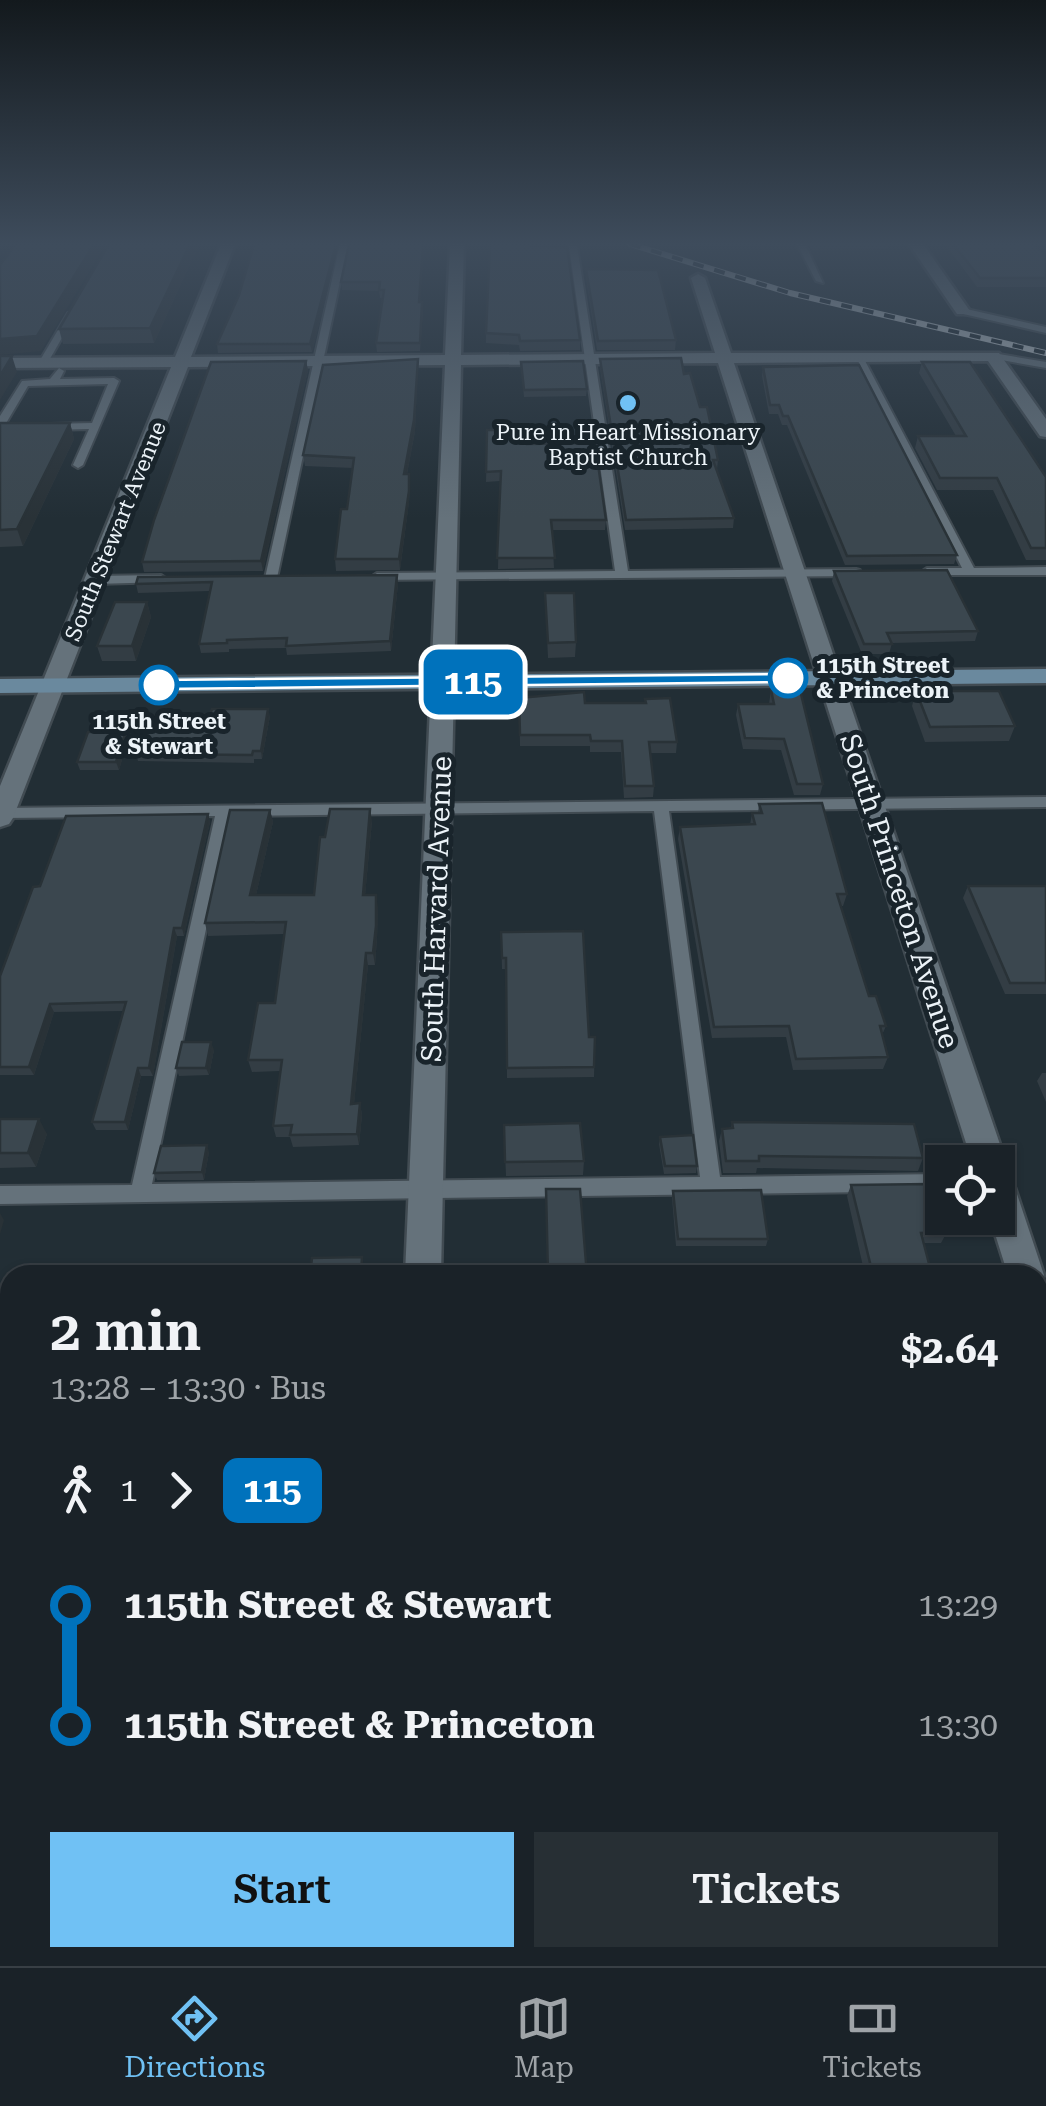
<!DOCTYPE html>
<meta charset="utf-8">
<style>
:root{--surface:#1a2228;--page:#272f34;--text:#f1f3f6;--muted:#9fa4a8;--line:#383f45;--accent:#70c1f4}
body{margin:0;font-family:"Roboto Serif",serif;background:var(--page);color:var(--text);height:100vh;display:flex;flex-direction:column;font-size:38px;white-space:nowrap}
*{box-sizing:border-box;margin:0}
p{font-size:32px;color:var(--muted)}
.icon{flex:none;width:55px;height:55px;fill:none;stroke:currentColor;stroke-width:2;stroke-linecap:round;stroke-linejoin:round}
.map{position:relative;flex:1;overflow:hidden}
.drawer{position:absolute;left:0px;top:1265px;width:1048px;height:702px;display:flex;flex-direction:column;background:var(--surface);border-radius:30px 30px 0 0;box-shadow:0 2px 8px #0004,0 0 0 2px var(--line)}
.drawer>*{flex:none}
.badge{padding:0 20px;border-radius:15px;font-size:35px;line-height:65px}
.buttons{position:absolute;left:925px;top:1145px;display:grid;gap:20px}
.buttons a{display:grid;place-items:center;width:90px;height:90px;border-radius:0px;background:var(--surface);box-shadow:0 2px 8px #0004,0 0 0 2px var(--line);font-size:50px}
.map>.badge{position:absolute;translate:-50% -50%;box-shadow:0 0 0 5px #fff}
.legs{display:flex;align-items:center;gap:15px;height:110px;padding:0 50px;font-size:32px}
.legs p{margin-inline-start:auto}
.summary{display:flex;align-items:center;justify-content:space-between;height:170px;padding:0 50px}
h1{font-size:55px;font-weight:600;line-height:75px}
.action{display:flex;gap:20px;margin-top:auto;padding:20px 50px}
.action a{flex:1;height:115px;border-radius:0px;background:var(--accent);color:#111;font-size:40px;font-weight:600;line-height:115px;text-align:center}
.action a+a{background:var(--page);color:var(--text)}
ul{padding:0 50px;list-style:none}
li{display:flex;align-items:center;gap:35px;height:120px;font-size:38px}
li i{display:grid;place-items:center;width:15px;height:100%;margin:0 12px;background:currentColor}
li i::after{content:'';width:25px;height:25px;margin:-12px;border:8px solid;border-radius:50%;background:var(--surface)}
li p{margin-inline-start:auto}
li:first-child i{background:linear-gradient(#0000 50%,currentColor 0)}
li:last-child i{background:linear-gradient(currentColor 50%,#0000 0)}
.tab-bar{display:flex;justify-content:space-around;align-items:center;height:140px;border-top:2px solid var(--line);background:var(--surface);font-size:28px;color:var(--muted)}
.tab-bar a{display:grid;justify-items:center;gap:5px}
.tab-bar .current{color:var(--accent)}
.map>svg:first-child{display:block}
</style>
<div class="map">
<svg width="1046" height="1966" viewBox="0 0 1046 1966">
<rect width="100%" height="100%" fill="#222e35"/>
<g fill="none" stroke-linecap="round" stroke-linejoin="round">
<g stroke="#414b52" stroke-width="4">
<g id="lane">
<polygon points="340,244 348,244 277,578 271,582 265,578"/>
<polygon points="572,244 577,246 628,571 856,569 860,570 860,576 373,580 371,577 377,573 615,571 569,246"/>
<polygon points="797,244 805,244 823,283 816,281"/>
<polygon points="962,308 1046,327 1046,333 959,313"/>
<polygon points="68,313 75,315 47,364 41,364 39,362"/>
<polygon points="993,353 1046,362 1046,368 990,358 990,354"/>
<polygon points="855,355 863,357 974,568 1046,567 1046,575 923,575 921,572 927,568 962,568"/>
<polygon points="59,368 64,371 60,379 114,378 119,381 83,465 78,468 73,465 89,429 50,430 45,427 50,424 92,423 108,384 28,386 5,425 0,428 0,416 22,381 50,379"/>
<polygon points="161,575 167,579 165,582 95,584 89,580 95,576"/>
<path d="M1046,797v10l-377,4 51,366 222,-3v17l-942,13v-18l132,-1 83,-369 -213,2 -2,-10zM654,811l46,366 -548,7 78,-368z"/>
<rect x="1038" y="1903" width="8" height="30"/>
<polygon points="0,1939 10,1939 10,1958 24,1958 21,1965 0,1966"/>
<polygon points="806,1958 836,1958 837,1966 807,1966"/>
</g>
</g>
<g stroke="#414b52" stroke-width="5">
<g id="street">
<polygon points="221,244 235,244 191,357 445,355 450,244 464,244 461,355 715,353 691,278 698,274 705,278 731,353 999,353 1046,419 1046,437 1040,436 988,361 734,363 1006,1162 998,1173 1010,1177 1015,1188 1044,1275 1039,1287 1038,1275 1008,1275 990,1218 998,1218 998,1162 972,1162 718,363 461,365 441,1275 405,1275 445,365 188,367 13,818 9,824 0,827 0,786 171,367 0,368 0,358 175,357"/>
<polygon points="909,244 923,244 970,311 967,314 957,314"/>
<polygon points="1038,1293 1046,1296 1046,1354 1038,1351"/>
<rect x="1038" y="1464" width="8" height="40"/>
<rect x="0" y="1482" width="10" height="42"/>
<polygon points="373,1958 425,1958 424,1966 372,1966"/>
</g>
</g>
<g stroke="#414b52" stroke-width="5">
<polygon id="secondary" points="1046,669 1046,683 0,693 0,679"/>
</g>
<use href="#lane" fill="#65727b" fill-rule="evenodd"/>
<use href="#street" fill="#65727b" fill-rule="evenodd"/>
<use href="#secondary" fill="#6a899e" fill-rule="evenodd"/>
<g stroke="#bdc5ca" stroke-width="6">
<polyline id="rail" points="630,244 790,293 1046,353"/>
</g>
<use href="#rail" stroke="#19242b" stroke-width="4" stroke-dasharray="11" stroke-linecap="butt"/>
</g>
<g fill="#333d44">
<polygon points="109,244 199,244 154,343 63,344 59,329"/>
<polygon points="339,244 312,352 218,353 217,344"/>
<polygon points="424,244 420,302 422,302 423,311 420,351 377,352 376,343 382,298 380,298 379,291 342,290 341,282"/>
<polygon points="809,244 889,244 888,249 812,250"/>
<polygon points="945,244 1034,244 1046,255 1046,287 977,287"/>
<polygon points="586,269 676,340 675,350 597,350 586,278"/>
<polygon points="486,333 580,340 580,350 520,351 519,345 486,343"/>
<polygon points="418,359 415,431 407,474 410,485 409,502 400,570 336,571 335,559 347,509 353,468 305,466 303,455"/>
<polygon points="600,359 684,374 700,407 718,460 717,469 734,518 733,528 625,530 600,368"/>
<polygon points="306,361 308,370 263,571 144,572 142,562"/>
<polygon points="521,362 587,389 586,396 524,397"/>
<polygon points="922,362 1046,477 1046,560 1026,560 993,490 937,490 915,448 918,436 956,436 919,373"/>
<polygon points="763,367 957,555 954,564 845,565 787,425 782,425 778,414 769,414 762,376"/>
<polygon points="0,423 70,423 74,439 23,546 0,547"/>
<polygon points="487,430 527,444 606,520 605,530 552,530 554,568 498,569 500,481 486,482"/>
<polygon points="834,571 978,631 975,641 892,643 889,654 862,654 832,581"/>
<polygon points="138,577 398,584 391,651 287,655 286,648 229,649 229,652 201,653 199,644 210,591 138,593 136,584"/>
<polygon points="545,593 576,642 575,657 548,658"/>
<polygon points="147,602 151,617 136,661 102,661 97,646"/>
<polygon points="771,690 823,784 820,795 794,795 781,750 743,749 736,715 738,704 769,704"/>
<polygon points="916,691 1015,726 1009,741 925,742 912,706"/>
<polygon points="519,698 585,703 677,742 676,753 650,753 654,786 653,797 624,798 621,752 590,752 590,746 520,746"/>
<polygon points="270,716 262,759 254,759 254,763 138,761 136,754"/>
<polygon points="126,731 128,739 119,770 80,770 77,762"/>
<polygon points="759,804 847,894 843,906 841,906 869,996 886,1026 882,1035 888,1057 883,1069 793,1070 786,1037 712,1038 678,839 680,827 750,825 752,813 758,813"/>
<polygon points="270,810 273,822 256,895 314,895 325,837 372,821 365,895 378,908 377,938 375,965 368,965 354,1103 360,1103 362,1115 359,1145 293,1147 290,1137 276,1137 273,1126 280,1071 252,1072 248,1060 275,1003 284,934 208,936 205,923"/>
<polygon points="208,814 210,822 184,936 177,936 153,1076 141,1076 128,1130 96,1130 92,1122 124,1011 54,1012 34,1075 0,1075 0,976 40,886"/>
<polygon points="968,886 1046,886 1046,994 1005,994 963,898"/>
<polygon points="501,932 589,1037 595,1037 594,1077 507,1078 506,969 502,969"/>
<polygon points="214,1050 209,1075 179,1076 176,1068"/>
<polygon points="1042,1073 1046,1073 1046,1102 1037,1081"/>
<polygon points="0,1119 47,1134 36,1167 0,1168"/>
<polygon points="732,1122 923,1158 918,1171 757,1168 756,1173 723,1173 719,1141 722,1129 731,1128"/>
<polygon points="504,1125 584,1161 583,1175 506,1176"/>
<polygon points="660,1137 697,1166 696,1173 664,1174 659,1144"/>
<polygon points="209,1152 204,1180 157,1180 154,1173"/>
<polygon points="851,1185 947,1232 941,1243 924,1243 932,1275 865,1275 847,1196"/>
<polygon points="673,1191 768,1239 766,1246 676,1246 672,1198"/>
<polygon points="1046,1604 1046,1739 1038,1709 1038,1605"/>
<polygon points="1003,1958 1038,1958 1046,1966 1005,1966"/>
</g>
<g fill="#293237">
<polygon points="94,244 106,244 41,351 0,355 0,339"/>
<polygon points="190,244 199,244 154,343 150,328"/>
<polygon points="336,244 339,244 312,352 310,344"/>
<polygon points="12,356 17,372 0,400 0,376"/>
<polygon points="418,359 415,431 405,485 404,474"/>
<polygon points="306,361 308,370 263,571 261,561"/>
<polygon points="70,423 74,439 23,546 17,529"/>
<polygon points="409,474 409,502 400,570 399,559"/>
<polygon points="397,575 398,584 391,651 390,641"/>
<polygon points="147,602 151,617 136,661 132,646"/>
<polygon points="268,709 270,716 262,759 261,751"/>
<polygon points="126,731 128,739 119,770 116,762"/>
<polygon points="370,809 372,821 364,908 363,895"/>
<polygon points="270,810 273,822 253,908 250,895"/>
<polygon points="208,814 210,822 184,936 182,928"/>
<polygon points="376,895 378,908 377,938 375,965 373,953"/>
<polygon points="174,928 177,936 153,1076 149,1068"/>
<polygon points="366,953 368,965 353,1115 351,1104"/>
<polygon points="50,1004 54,1012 34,1075 29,1067"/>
<polygon points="211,1042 214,1050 209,1075 206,1068"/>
<polygon points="138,1068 141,1076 128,1130 125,1122"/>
<polygon points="360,1103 362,1115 359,1145 357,1134"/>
<polygon points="39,1119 47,1134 36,1167 28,1153"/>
<polygon points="207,1145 209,1152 204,1180 202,1172"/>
<polygon points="0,1213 4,1220 0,1234"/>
<polygon points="362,1257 365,1271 365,1275 361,1275"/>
<polygon points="10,1690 10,1746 0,1788 0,1732"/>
</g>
<g fill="#3b474f" stroke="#293237" stroke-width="2.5">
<polygon points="16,244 94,244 37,336 0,339 0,265"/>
<polygon points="109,244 190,244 150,328 59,329"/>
<polygon points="254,244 336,244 310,344 217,344 239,295"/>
<polygon points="349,244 423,244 419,302 422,302 420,343 376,343 384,290 379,290 380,282 341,282"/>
<polygon points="490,244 530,244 530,246 567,247 580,340 520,341 519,335 486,333"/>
<polygon points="953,244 1034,244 1046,255 1046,278 980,278"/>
<polygon points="586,269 658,270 676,340 598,341"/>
<polygon points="0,356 12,356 0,376"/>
<polygon points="681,358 684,374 690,373 700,407 707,407 718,460 713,460 734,518 626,520 600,359"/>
<polygon points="418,359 414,420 404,474 409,474 409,491 399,559 335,559 341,509 347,509 354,458 303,455 323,365"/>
<polygon points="306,361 261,561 142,562 154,520 211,362"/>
<polygon points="583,361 587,389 524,390 521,362"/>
<polygon points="922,362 970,362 1046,477 1046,548 1031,548 997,478 940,478 918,436 966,436"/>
<polygon points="859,365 957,555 847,556 788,416 783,416 779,405 770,405 763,367"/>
<polygon points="0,423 70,423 17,529 0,530"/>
<polygon points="487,430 526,430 527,444 595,443 606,520 551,520 555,558 497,558 501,471 486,472"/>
<polygon points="947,570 978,631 887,633 892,644 864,644 834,571"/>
<polygon points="397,575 390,641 286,646 287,638 227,640 227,643 199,644 212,582 136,584 138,577"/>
<polygon points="545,593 574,593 576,642 548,643"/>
<polygon points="115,602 147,602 132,646 97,646"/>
<polygon points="771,690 800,690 823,784 797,784 784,739 745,738 738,704 774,704"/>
<polygon points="916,691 999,691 1015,726 930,727"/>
<polygon points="584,692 585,703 646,703 645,699 670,698 677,742 649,742 654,786 625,786 622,741 591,741 590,735 520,735 519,698"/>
<polygon points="212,709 268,709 261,751 253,751 252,755 136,754 147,716 210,714"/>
<polygon points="126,731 116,762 77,762 88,732"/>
<polygon points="822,803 847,894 837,894 869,996 876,996 886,1026 880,1026 888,1057 796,1059 789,1026 714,1027 680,827 755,824 752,813 762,813 759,804"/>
<polygon points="330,809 370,809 363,895 376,895 376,926 373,953 366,953 351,1104 360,1103 357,1134 290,1135 292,1125 273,1126 282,1060 248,1060 258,1003 275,1003 286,922 205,923 230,810 270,810 250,895 314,895 320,837 325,837"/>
<polygon points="208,814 182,928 174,928 149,1068 138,1068 125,1122 92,1122 126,1002 50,1004 29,1067 0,1067 0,976 33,887 40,886 66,816"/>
<polygon points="968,886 1046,886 1046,983 1010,983"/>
<polygon points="583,931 589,1037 595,1037 594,1067 507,1068 506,958 502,958 501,932"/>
<polygon points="182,1042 211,1042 206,1068 176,1068"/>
<polygon points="0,1119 39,1119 28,1153 0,1153"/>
<polygon points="732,1122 914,1124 923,1158 759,1156 759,1161 726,1161 722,1129 733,1128"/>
<polygon points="580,1123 584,1161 505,1162 504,1125"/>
<polygon points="693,1135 697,1166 665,1166 660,1137"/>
<polygon points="207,1145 202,1172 154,1173 161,1146"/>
<polygon points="929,1184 947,1232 921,1233 932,1275 873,1275 851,1185"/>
<polygon points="546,1189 580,1189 587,1275 548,1275"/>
<polygon points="761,1190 768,1239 678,1239 673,1191"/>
<polygon points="362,1257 361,1275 310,1275 312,1258"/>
<polygon points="1046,1604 1046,1715 1044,1706 1038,1706 1038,1605"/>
<polygon points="0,1625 10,1625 10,1690 0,1732"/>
<polygon points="1046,1955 1046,1966 1018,1966 1016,1958 1038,1958 1038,1956"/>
<polygon points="677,1963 678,1966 593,1966"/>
</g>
<linearGradient id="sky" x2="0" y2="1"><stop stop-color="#13191d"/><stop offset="0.47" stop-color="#3e4c5c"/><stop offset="1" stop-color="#3e4c5c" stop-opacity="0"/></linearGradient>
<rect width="1046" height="519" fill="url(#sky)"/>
<polygon fill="#0072bc" stroke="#fff" stroke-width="2.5" points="788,674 793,675 793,682 159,689 152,685 159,680"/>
<circle fill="#70c1f4" stroke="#19242b" stroke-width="4" cx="628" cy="403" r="10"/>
<g fill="#fff" stroke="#0072bc" stroke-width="5">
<circle cx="788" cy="678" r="18"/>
<circle cx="159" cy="685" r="18"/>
</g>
<g text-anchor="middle" stroke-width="10" stroke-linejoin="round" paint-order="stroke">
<g font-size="22" fill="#ecf3f8" stroke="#19242b">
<text x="628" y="440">Pure in Heart Missionary<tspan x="628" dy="25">Baptist Church</tspan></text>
</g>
<g font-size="22" fill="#ecf3f8" stroke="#19242b">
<text transform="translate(115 531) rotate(-68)" y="8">South Stewart Avenue</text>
</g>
<g font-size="22" font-weight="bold" fill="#ecf3f8" stroke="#19242b" text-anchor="start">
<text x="816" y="673">115th Street<tspan x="816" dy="25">&amp; Princeton</tspan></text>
<text x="159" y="729" text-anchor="middle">115th Street<tspan x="159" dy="25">&amp; Stewart</tspan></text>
</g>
<g font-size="28" fill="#ecf3f8" stroke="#19242b">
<text transform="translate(900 891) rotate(72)" y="10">South Princeton Avenue</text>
<text transform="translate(436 909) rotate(-88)" y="10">South Harvard Avenue</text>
</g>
</g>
</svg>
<div class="buttons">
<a><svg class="icon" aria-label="locate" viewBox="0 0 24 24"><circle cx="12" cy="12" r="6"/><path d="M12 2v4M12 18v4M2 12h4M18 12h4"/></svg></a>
</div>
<b class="badge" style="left:473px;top:682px;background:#0072bc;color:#fff">115</b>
<section class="drawer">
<div class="summary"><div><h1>2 min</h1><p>13:28 – 13:30 · Bus</p></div><b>$2.64</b></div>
<div class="legs"><svg class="icon" aria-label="walk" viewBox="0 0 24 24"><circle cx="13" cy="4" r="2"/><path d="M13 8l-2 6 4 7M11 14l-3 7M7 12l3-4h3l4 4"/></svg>1<svg class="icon" aria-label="forward" viewBox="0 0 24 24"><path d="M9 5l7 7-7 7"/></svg><b class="badge" style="background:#0072bc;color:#fff">115</b></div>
<ul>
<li><i style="color:#0072bc"></i><b>115th Street &amp; Stewart</b><p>13:29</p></li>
<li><i style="color:#0072bc"></i><b>115th Street &amp; Princeton</b><p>13:30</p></li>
</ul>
<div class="action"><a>Start</a><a>Tickets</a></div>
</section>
</div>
<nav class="tab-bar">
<a class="current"><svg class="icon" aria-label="directions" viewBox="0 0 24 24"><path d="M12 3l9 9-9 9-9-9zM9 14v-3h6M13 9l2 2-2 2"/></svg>Directions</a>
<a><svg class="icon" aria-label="map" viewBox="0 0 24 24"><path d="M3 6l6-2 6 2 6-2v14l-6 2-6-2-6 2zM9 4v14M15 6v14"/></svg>Map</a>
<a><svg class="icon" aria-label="tickets" viewBox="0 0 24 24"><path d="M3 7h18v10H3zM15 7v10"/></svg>Tickets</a>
</nav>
